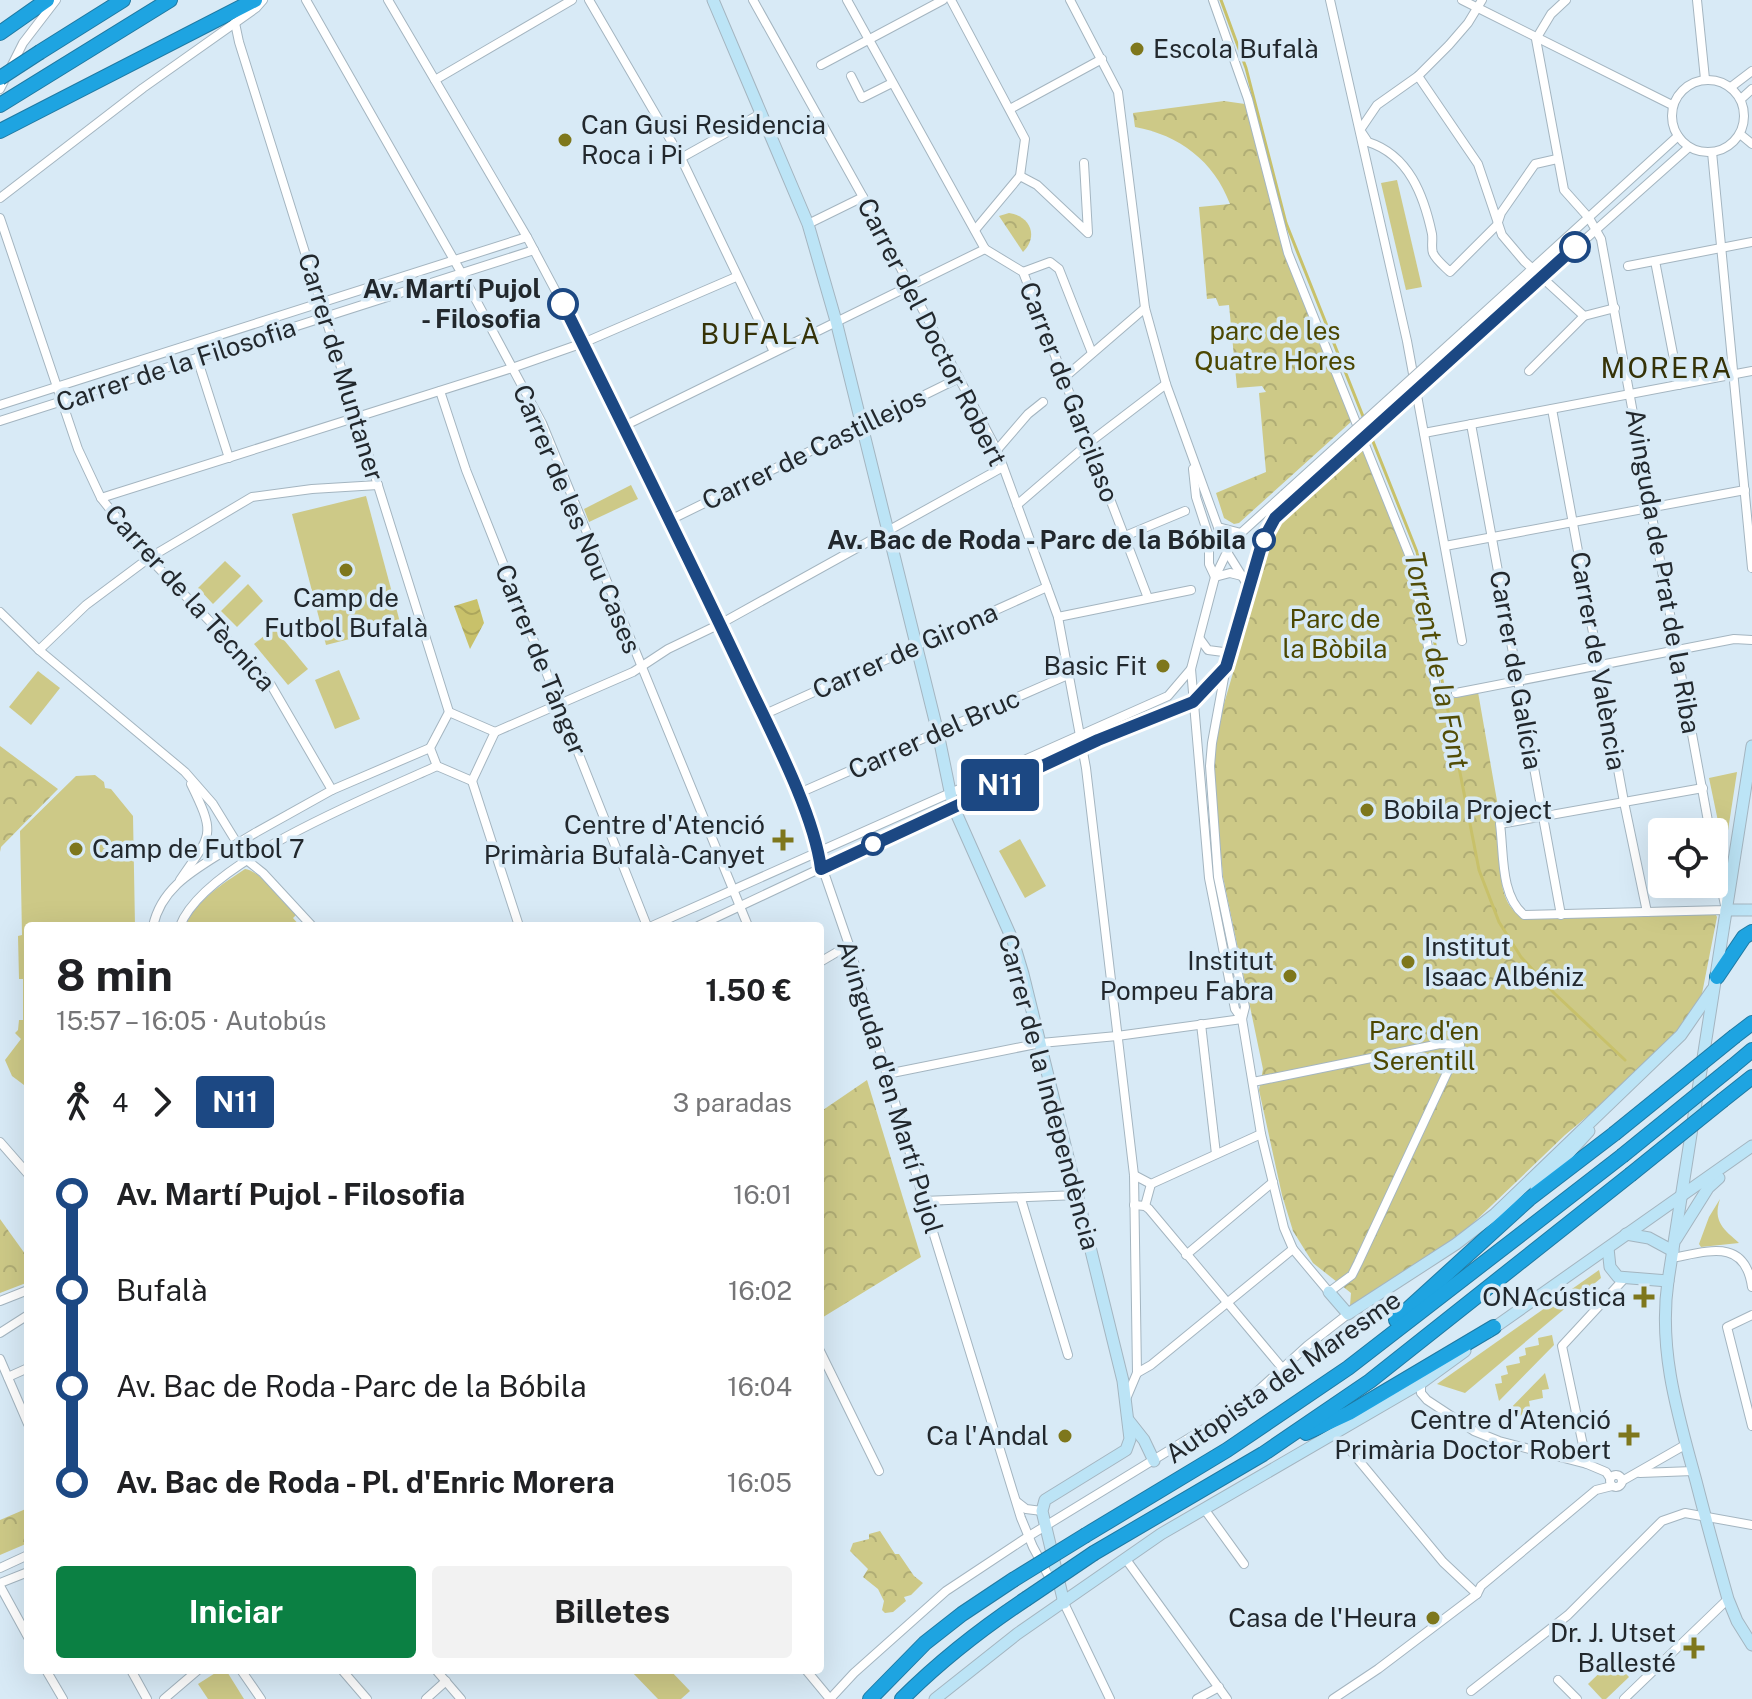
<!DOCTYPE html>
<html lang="es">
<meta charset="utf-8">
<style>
:root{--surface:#fff;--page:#f2f2f2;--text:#202124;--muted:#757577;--accent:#0b8043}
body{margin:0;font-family:"Public Sans",sans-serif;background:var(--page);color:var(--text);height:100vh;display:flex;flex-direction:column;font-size:30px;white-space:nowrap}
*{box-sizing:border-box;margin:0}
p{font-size:26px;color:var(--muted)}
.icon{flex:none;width:44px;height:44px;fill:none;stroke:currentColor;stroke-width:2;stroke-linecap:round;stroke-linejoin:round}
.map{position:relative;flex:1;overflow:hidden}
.details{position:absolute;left:24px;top:922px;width:800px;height:752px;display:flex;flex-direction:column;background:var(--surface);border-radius:8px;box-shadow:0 8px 32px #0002}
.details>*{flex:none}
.badge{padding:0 16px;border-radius:6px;font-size:28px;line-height:52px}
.fabs{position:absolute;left:1648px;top:818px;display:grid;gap:16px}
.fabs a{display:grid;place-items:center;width:80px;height:80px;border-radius:8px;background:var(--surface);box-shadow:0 8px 32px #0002;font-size:40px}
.map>.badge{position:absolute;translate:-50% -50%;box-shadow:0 0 0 4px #fff}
.legs{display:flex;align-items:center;gap:12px;height:88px;padding:0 32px;font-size:26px}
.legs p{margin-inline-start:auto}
.overview{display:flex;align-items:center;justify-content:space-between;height:136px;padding:0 32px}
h1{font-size:44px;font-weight:700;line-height:60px}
.button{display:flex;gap:16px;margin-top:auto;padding:16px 32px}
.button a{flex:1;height:92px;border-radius:8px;background:var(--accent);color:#fff;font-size:32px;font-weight:700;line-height:92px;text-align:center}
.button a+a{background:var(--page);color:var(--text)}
ul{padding:0 32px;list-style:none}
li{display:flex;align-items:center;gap:28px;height:96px;font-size:30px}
li i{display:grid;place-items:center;width:12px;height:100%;margin:0 10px;background:currentColor}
li i::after{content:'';width:20px;height:20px;margin:-10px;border:6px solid;border-radius:50%;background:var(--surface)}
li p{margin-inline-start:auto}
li:first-child i{background:linear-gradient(#0000 50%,currentColor 0)}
li:last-child i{background:linear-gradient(currentColor 50%,#0000 0)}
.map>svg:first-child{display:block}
</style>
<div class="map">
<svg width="1752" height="1699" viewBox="0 0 1752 1699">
<defs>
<pattern id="forest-crowns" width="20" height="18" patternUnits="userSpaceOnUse" patternTransform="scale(2)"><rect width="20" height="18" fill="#cdc987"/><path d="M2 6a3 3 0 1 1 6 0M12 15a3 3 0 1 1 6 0" fill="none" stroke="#b0ad75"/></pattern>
<pattern id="water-waves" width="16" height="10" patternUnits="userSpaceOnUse" patternTransform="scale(2)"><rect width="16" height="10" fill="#c8c16a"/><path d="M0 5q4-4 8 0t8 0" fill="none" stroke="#aca65c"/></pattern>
</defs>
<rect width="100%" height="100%" fill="#d8eaf6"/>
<g fill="#cdc987">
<polygon points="1397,180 1422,287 1406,290 1381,183"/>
<polygon points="631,485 638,499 589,522 584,509"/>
<polygon points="366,496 401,626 326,645 292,514"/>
<polygon points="225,561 241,576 213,604 198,588"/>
<polygon points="248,584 263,601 237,627 221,611"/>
<polygon points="274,628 308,669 288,685 254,644"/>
<polygon points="339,670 360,719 335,729 315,680"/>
<polygon points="38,671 60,688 31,725 9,707"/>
<polygon points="1737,772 1725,850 1724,850 1709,778"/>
<polygon points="95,775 104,782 105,788 111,789 133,816 135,926 28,926 28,1088 12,1076 5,1060 21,1039 15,1033 18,1030 19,1020 23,1020 23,979 19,979 18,936 22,935 20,831 76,776"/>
<polygon points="1020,839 1046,886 1025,898 999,851"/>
<path d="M245,869c16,2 40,33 51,46l-3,3 7,8h-115c13,-27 36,-41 60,-57z"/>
<path d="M1720,1199c-8,23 5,31 19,44l-38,4 -2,-3 10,-27z"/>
<polygon points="1599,1270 1601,1278 1465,1393 1437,1384"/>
<polygon points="1552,1335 1554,1345 1499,1401 1495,1384 1502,1383 1501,1376 1508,1374 1506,1366 1520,1363 1519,1357 1526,1355 1525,1348 1539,1345 1538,1338"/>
<polygon points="1545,1373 1549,1389 1542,1390 1543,1398 1529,1401 1530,1407 1523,1409 1524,1415 1500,1419"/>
<polygon points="1613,1660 1629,1677 1606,1699 1602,1699 1588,1684"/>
<polygon points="220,1670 226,1670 244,1699 208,1699 198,1684"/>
<polygon points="630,1670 670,1670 690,1691 681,1699 658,1699"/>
</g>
<g fill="url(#forest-crowns)">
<path d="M1224,101l21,3 36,140 71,177 -113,102 -5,1 -10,-6 -8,-25 50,-21 -7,-79 7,-1 -4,-6 -25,2 -8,-83 -10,1 -3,-8 -9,1 -8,-92 31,-3c-16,-43 -51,-69 -95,-77l-2,-14z"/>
<path d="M1009,213c21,3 30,23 14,39l-24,-36z"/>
<path d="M1362,449l43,104 29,150 44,-11 22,126 -4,5c1,8 5,19 5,27 -1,23 -2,58 25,69l189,-6 2,4 -18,92 -78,79 -56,47 -96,92 -54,41 -65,38 1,-13 -38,-30 -20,-32 -11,-36 -23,-105 4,-21 -40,-192 -9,-101 1,-29 6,-33 54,-185z"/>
<polygon points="0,746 58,789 1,847 0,852"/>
<polygon points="867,1080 921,1257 820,1319 820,1112"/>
<polygon points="0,1219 28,1258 26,1283 0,1293"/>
<polygon points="28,1508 28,1543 0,1555 0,1520"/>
<polygon points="880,1531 895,1554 899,1554 914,1576 923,1583 911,1595 904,1597 906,1601 893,1612 885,1613 882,1610 884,1601 878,1589 863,1577 868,1569 850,1551 853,1543 869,1539 869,1534"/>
</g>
<polygon fill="url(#water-waves)" points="477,599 484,623 470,649 454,606"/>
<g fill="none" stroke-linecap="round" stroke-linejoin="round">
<polyline stroke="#c8c16a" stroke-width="3" points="1221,0 1246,68 1286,223 1417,552 1479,870 1499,922 1521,957 1554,993 1625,1060"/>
<g stroke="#a4b5c0" stroke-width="10">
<g id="street">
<polyline points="306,0 462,274 542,423 748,926"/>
<polyline points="388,0 527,237 561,301 727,640 797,794 849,945 930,1222 1021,1518 1033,1547 1053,1584"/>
<polyline points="589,0 681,158 774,352"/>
<polyline points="753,0 863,197 997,450 1058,617 1086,768 1134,1175 1137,1373 1126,1399"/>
<polyline points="847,0 985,249"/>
<polyline points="951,0 1025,139 1020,176 975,230"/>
<polyline points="1070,0 1118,92 1145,308 1166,384 1227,552 1250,589"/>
<polyline points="1213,0 1248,99 1288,253 1410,557 1437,692"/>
<polyline points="1330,0 1407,341 1462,641"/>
<polyline points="1462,0 1672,105"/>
<path d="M1482,0l-14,23 -19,22 -31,31 -41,29 -17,25 8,12c41,13 56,54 64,92 1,6 -1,14 1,19 3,7 12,14 17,19l47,-47 4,-12 34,-49 22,-5"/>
<polyline points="1566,0 1551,14 1536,39 1564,190 1589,218 1601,239 1710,832"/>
<polyline points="1697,0 1705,79"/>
<polyline points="235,23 239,42 449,712"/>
<polyline points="821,65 943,0"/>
<polyline points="851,76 862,98 892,83"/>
<polyline points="1418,76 1478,164 1502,235 1524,261 1584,316 1615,308"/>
<circle cx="1708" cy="116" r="36"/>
<polyline points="435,80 572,0"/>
<polyline points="1731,87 1752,71"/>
<polyline points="0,89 23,43 56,0"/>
<polyline points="1741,99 1752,89"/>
<polyline points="1010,109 1102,59"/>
<polyline points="1740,134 1752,144"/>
<polyline points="1712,152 1752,568"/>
<polyline points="681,158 760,114"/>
<polyline points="1020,176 1037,185 1088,233 1084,163"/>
<polyline points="0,198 143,88 256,8 263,0"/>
<polyline points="0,218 78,449 101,498 149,558 271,685 332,790"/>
<polyline points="808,224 863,197"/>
<polyline points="985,249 1023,272 1148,598"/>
<polyline points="1655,261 1679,385"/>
<polyline points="1628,266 1752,242"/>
<polyline points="1023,272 1050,262 1059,269 1092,353"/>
<polyline points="1465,330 1678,136"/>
<polyline points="1472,340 1689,147"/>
<polyline points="197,358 229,458"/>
<polyline points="1529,371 1584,316"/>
<polyline points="1065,377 1145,308"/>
<polyline points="440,391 466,470 647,926"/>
<polyline points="0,405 527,237"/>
<polyline points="1552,409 1624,802 1647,912"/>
<polyline points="0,421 534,250"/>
<polyline points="1471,424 1561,915"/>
<polyline points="622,427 985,249"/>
<polyline points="1424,433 1752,371"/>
<polyline points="997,450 1028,414 1043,402"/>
<polyline points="1193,469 1196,497 1209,537 1209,564 1215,577"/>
<polyline points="101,498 512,368 583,343 736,277"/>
<polyline points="1017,505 1090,442 1166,384"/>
<polyline points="668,521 959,378"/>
<polyline points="1218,527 1241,533"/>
<polyline points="1125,536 1185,511"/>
<polyline points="1445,546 1745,490"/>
<polyline points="1215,577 1230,573 1242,576"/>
<polyline points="0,612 39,650 185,772 213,804 248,861 263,873 312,926"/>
<polyline points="1058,617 1191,590"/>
<polyline points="1200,639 1208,650 1231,653"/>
<polyline points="39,650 86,605 149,558 252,497 312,489 378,485"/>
<polyline points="1456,693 1734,639 1752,640"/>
<polyline points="763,715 1047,587"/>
<polyline points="495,732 633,672 668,649 720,624 1003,467"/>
<polyline points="472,781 519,926"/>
<polyline points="472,781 437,766 430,748 449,712 495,732"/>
<polyline points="472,781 495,732"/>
<path d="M1703,788l-203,36c4,29 0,71 24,91l202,-5 -12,-58"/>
<polyline points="797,794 1070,674"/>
<polyline points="255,833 332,790 430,748"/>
<path d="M180,880c31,-46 37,-43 11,-96"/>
<path d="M153,926c8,-36 36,-53 65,-71"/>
<path d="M180,926c25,-65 194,-131 257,-160"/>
<polyline points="652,926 1168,696 1191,669"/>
<polyline points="698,926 953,806 1098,740 1193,702 1225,667"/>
<polyline points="820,962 849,945"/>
<polyline points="1242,1019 1235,1009 1209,878 1191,669 1215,577 1227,552 1241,533 1284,494"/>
<polyline points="1201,1024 1216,1154"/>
<polyline points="887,1074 1041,1043 1117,1036 1242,1019"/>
<polyline points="1253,1082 1440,1044 1460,1045 1358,1263 1352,1275 1329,1292 1293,1249 1284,1228 1261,1134 1242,1019 1245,1007 1218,877 1210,766 1212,743 1226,667 1263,540 1275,518 1289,504"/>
<polyline points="0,1142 28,1174"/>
<polyline points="1134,1175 1151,1184 1261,1134"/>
<polyline points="1021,1199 1068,1355"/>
<polyline points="923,1201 1078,1195"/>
<polyline points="1134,1205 1145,1206 1149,1209 1283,1369"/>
<polyline points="1145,1206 1151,1184"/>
<polyline points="1186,1255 1273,1182"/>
<path d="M1672,1258c37,-7 73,-20 80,29"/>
<polyline points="0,1301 28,1290"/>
<polyline points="1752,1315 1727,1327 1752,1426"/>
<polyline points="0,1333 28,1315"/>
<polyline points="820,1351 879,1471"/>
<polyline points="0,1359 28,1424"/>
<polyline points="1137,1373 1151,1365 1293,1249"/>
<polyline points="8,1377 28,1368"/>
<polyline points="1421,1383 1421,1393 1427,1400 1474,1431 1499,1441 1587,1464 1606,1472 1610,1478"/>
<polyline points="1351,1451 1443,1562 1477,1594"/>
<polyline points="1587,1464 1562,1346 1624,1279"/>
<polyline points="1640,1473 1693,1471"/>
<circle cx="1616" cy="1481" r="6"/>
<polyline points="1622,1481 1685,1445"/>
<polyline points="1017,1502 1026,1509 1042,1511"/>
<polyline points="1205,1510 1244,1564"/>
<polyline points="1125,1558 1227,1699"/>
<polyline points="0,1568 28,1555"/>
<polyline points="0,1583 28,1572"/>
<polyline points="0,1586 28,1637"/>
<polyline points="1062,1599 1110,1699"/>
<polyline points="46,1670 63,1699"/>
<polyline points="131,1670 147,1699"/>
<polyline points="241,1670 261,1699"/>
<polyline points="342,1670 367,1699"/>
<polyline points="436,1670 461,1699"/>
<polyline points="806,1670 830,1699"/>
<polyline points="1558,1680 1577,1699"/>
<polyline points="1471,1691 1568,1615 1662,1521 1685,1513 1752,1525"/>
<polyline points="164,1699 198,1670"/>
<polyline points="426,1699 446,1681"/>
<polyline points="830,1699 854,1673 946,1591 1029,1536 1240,1407 1307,1346 1348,1314"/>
<polyline points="1197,1699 1219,1687"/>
<polyline points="1333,1699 1378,1669 1477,1594 1481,1586 1596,1490 1612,1486"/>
<polyline points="1624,1699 1728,1599"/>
</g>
</g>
<g stroke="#a4b5c0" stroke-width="13">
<g id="secondary">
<polyline points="713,0 808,224 836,321 938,733 953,806 1013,941 1023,974 1123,1381 1130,1439 1126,1450 1045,1500 1042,1511 1064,1603"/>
<path d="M1752,746l-84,535c-10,69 10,134 28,200 10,39 21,79 32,118l9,22 15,24"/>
<polyline points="1726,910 1752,910"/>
<polyline points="1536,1189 1589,1131"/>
<polyline points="1626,1234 1649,1238 1673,1251"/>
<polyline points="1676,1239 1708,1188 1719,1178"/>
<polyline points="1608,1248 1610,1267 1618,1277 1668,1281"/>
<polyline points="1329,1292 1348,1314 1456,1244 1495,1214 1681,1035 1712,990"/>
<polyline points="1488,1332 1752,1146"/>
<polyline points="1129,1421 1144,1440 1154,1461"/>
<polyline points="935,1699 1017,1634 1161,1534 1421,1383 1465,1351"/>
</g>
</g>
<g stroke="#1f79a2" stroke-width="16">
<g id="highway">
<polyline points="0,33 47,0"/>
<polyline points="40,52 123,0"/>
<polyline points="0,105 170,0"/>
<polyline points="0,131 255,0"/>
<polyline points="1717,977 1744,937 1752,932"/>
<polyline points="1735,1036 1752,1023"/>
<polyline points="1733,1066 1752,1050"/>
<polyline points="1723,1100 1752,1077"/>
<polyline points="1396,1320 1529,1199 1614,1134"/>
<polyline points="1306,1433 1349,1413 1494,1327"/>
<polyline points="1086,1535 1227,1450 1348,1368 1622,1156"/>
<polyline points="1094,1553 1263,1454 1370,1381 1630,1175"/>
<polyline points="870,1699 925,1643 962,1614 1013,1580"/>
<path d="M902,1699c38,-38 79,-70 124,-100"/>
</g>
</g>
<use href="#street" stroke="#fff" stroke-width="8"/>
<use href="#secondary" stroke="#bce4f6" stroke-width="11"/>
<use href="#highway" stroke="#1ea4e1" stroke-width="14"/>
<g stroke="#a4b5c0" stroke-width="10" stroke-linecap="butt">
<g id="street-bridge">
<polyline points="1284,494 1465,330"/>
<polyline points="1289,504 1472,340"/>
<polyline points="218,855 255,833"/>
</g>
</g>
<g stroke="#1f79a2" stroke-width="16" stroke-linecap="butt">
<g id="highway-bridge">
<polyline points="0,78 40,52"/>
<polyline points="1614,1134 1735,1036"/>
<polyline points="1622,1156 1733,1066"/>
<polyline points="1630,1175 1723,1100"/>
<polyline points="1013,1580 1086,1535"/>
<polyline points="1026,1599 1094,1553"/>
</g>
</g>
<use href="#street-bridge" stroke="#fff" stroke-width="8"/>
<use href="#highway-bridge" stroke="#1ea4e1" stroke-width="14"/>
</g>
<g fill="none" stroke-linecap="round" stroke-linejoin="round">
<g stroke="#fff" stroke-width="18">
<path id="line-1" d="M563,304c61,123 123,248 182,373 25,53 69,136 76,192l277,-129 95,-38 33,-35 37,-127 12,-22 300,-271"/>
</g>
<use href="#line-1" stroke="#1c4883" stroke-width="12"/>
</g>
<g fill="#7e771c" stroke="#d8eaf6" stroke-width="3">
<circle cx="1137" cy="49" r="8"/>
<circle cx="565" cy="140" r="8"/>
<circle cx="346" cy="570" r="8"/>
<circle cx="1163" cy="666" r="8"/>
<circle cx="1367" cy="810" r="8"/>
<path d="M779 828h8v8h8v8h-8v8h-8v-8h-8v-8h8z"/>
<circle cx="76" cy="849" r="8"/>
<circle cx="1408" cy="962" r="8"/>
<circle cx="1290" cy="976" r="8"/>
<path d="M1640 1285h8v8h8v8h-8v8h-8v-8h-8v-8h8z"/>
<path d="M1625 1423h8v8h8v8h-8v8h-8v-8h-8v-8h8z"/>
<circle cx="1065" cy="1436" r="8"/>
<circle cx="1433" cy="1618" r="8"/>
<path d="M1690 1636h8v8h8v8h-8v8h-8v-8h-8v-8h8z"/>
</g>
<g fill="#fff" stroke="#1c4883" stroke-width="4">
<circle cx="1575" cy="247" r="14"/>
<circle cx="563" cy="304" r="14"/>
<circle cx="1264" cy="540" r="10"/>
<circle cx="873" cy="844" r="10"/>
</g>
<g text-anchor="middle" stroke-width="7" stroke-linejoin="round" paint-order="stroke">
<g font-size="26" fill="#22282d" stroke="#d8eaf6" text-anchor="end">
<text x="1153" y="58" text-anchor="start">Escola Bufalà</text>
<text x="581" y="134" text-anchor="start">Can Gusi Residencia<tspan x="581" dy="30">Roca i Pi</tspan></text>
<text x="346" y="607" text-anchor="middle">Camp de<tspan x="346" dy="30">Futbol Bufalà</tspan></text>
<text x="1147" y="675">Basic Fit</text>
<text x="1383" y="819" text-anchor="start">Bobila Project</text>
<text x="765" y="834">Centre d'Atenció<tspan x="765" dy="30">Primària Bufalà-Canyet</tspan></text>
<text x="92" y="858" text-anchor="start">Camp de Futbol 7</text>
<text x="1424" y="956" text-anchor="start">Institut<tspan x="1424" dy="30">Isaac Albéniz</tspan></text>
<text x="1274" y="970">Institut<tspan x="1274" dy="30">Pompeu Fabra</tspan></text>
<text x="1626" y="1306">ONAcústica</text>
<text x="1611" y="1429">Centre d'Atenció<tspan x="1611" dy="30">Primària Doctor Robert</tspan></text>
<text x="1049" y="1445">Ca l'Andal</text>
<text x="1417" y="1627">Casa de l'Heura</text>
<text x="1676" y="1642">Dr. J. Utset<tspan x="1676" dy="30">Ballesté</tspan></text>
</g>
<g font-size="26" font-weight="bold" fill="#22282d" stroke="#d8eaf6" text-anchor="end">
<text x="541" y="298">Av. Martí Pujol<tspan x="541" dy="30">- Filosofia</tspan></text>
<text x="1246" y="549">Av. Bac de Roda - Parc de la Bóbila</text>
</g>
<g font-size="26" fill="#4c4700" stroke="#d8eaf6">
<text x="1275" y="340">parc de les<tspan x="1275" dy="30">Quatre Hores</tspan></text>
<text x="1335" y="628">Parc de<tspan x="1335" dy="30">la Bòbila</tspan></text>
<text x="1424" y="1040">Parc d'en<tspan x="1424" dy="30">Serentill</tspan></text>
</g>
<g font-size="26" fill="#22282d" stroke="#d8eaf6">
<text transform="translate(932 332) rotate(63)" y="9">Carrer del Doctor Robert</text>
<text transform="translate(176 365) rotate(-18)" y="9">Carrer de la Filosofia</text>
<text transform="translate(341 367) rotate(73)" y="9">Carrer de Muntaner</text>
<text transform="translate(1069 392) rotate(69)" y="9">Carrer de Garcilaso</text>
<text transform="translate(814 449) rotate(-26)" y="9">Carrer de Castillejos</text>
<text transform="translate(577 519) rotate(67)" y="9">Carrer de les Nou Cases</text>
<text transform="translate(1663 571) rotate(80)" y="9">Avinguda de Prat de la Riba</text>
<text transform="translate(190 598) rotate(48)" y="9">Carrer de la Tècnica</text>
<text transform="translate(905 651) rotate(-24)" y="9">Carrer de Girona</text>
<text transform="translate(541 660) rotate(68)" y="9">Carrer de Tànger</text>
<text transform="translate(1598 661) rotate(80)" y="9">Carrer de València</text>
<text transform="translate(1516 670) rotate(80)" y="9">Carrer de Galícia</text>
<text transform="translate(934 734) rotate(-24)" y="9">Carrer del Bruc</text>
<text transform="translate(890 1087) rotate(73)" y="9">Avinguda d'en Martí Pujol</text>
<text transform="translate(1049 1092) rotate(75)" y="9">Carrer de la Independència</text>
<text transform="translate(1283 1377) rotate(-35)" y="9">Autopista del Maresme</text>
</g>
<g font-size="28" letter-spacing="2" fill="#353207" stroke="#d8eaf6">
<text x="761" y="344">BUFALÀ</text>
<text x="1667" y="378">MORERA</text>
</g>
<g font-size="28" font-style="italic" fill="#524d07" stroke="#d8eaf6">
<text transform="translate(1437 660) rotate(78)" y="10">Torrent de la Font</text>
</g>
</g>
</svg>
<div class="fabs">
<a><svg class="icon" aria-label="locate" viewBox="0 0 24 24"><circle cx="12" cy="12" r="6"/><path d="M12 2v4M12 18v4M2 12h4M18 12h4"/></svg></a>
</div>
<b class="badge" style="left:1000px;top:785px;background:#1c4883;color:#fff">N11</b>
<section class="details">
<div class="overview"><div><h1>8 min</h1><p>15:57 – 16:05 · Autobús</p></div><b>1.50 €</b></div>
<div class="legs"><svg class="icon" aria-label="walk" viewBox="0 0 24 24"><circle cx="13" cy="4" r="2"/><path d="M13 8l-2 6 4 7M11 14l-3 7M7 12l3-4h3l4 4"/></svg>4<svg class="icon" aria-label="forward" viewBox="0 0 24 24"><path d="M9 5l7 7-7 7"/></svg><b class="badge" style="background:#1c4883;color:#fff">N11</b><p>3 paradas</p></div>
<ul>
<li><i style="color:#1c4883"></i><b>Av. Martí Pujol - Filosofia</b><p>16:01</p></li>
<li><i style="color:#1c4883"></i><span>Bufalà</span><p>16:02</p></li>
<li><i style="color:#1c4883"></i><span>Av. Bac de Roda - Parc de la Bóbila</span><p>16:04</p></li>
<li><i style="color:#1c4883"></i><b>Av. Bac de Roda - Pl. d'Enric Morera</b><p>16:05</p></li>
</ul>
<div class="button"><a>Iniciar</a><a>Billetes</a></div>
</section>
</div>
